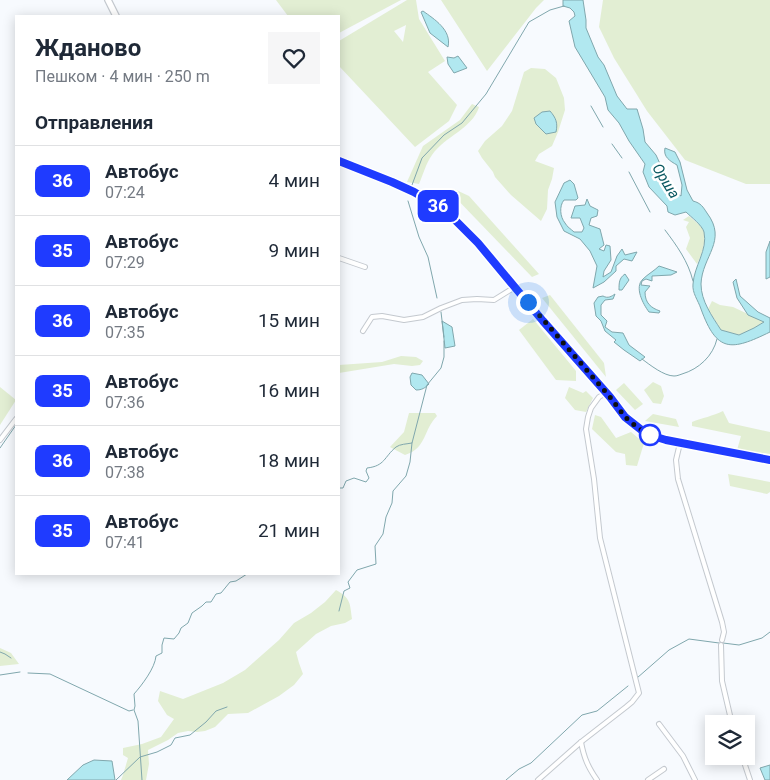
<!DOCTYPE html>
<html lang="ru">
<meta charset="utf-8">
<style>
:root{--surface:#fff;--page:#f6f6f7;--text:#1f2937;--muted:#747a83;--line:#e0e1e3}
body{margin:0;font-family:Roboto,sans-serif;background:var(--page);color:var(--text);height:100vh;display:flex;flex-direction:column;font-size:19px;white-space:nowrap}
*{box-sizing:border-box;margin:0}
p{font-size:16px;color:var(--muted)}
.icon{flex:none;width:28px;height:28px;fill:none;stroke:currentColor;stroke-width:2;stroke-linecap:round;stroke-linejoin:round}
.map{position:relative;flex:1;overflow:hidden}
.details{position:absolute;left:15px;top:15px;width:325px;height:560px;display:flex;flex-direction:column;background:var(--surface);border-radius:0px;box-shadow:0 2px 12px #0003}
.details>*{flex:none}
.badge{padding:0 10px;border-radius:8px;font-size:18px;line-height:32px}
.controls{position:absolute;left:705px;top:715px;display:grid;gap:10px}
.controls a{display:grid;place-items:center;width:50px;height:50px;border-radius:0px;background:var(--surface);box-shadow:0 2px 12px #0003;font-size:25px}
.you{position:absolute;width:25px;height:25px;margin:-12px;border:4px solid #fff;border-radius:50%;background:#1a73e8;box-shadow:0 0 0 8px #1a73e833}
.map>.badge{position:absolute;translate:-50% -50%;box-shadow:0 0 0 2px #fff}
h2{padding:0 20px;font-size:19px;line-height:45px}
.round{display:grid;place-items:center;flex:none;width:52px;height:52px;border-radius:0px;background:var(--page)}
.head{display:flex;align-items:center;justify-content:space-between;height:85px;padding:0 20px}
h1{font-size:24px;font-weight:700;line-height:38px}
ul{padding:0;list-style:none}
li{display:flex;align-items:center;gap:15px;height:70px;padding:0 20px;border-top:1px solid var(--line)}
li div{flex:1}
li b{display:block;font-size:19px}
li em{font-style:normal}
li .badge{min-width:55px;font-weight:700;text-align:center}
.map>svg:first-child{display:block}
</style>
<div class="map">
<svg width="770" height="780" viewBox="0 0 770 780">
<rect width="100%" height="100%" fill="#f7fafe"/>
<g fill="#e2eed3" fill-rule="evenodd">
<polygon points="276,0 401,0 339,33 339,16 288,16"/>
<path d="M407,0h9l3,19 26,42 -17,11 29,33 -8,16 -34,26 -76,-81v-25zM406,25l-3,17 -9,-11z"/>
<polygon points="441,0 544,0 536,8 487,71"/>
<polygon points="603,0 770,0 770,184 746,184 685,160 647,111 614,58 599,27"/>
<polygon points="531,68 545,69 556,78 564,98 565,110 558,132 552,146 539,154 535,161 554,168 552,179 548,190 547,209 541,221 511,195 495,177 493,172 482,158 478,151 485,141 502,126 512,111 524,72"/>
<path d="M472,104l7,3c-6,21 -35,30 -47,48 -6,8 -9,20 -13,29l-12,-2 16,-36 37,-26z"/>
<polygon points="454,189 469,196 539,274 532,277 451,193"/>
<path d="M689,216c4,4 9,7 13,12 6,8 0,27 -5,36l-11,-15 4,-11 -4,-11 3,-5 -6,-2z"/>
<polygon points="550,295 604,363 606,377 542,298"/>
<polygon points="712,301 720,305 733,307 765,322 754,328 739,335 721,330 708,309"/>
<polygon points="533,319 576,371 576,381 556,380 519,330"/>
<polygon points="401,356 416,357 423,361 420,365 412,366 394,364 339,373 339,365 382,362"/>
<polygon points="653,382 661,386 664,396 661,404 653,403 644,390"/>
<polygon points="624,383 643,404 635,410 616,390"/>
<polygon points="0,387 16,400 0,425"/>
<polygon points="569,387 583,393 586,391 593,398 586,412 575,410 565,398"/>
<path d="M723,411l6,12 41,9v22l-33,-4 4,-14 -49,-10v-4c10,-4 21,-6 31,-11z"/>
<path d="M409,413h26l2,3c-14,14 -10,32 -32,39l-15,-8 14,-15z"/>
<polygon points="653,414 676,419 679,427 645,421"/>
<polygon points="595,415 601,417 616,438 631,432 644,443 637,466 626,465 625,454 616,452 592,429"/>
<polygon points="728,474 770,482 770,492 767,494 730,486"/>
<path d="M336,590c15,8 14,14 16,29l-7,4 -14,3 -15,8 -20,18 3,11 4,11 -9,11 -15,11 -31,17 -20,1 -13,13 -10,4 -8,1 -9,-1 -10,2 -10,7 -20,10 1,14 -3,16h-25l2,-5 5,-17 -5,-3v-7l19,-4 19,-7 13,-18 -7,-4 -9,-14 2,-10 23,8 40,-16 22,-13 34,-30 15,-17 17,-10 14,-11z"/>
<polygon points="0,648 11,653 19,664 0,666"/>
</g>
<g fill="#b1e8f0" stroke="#80a7ad">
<path d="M563,0h20l3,20v8l12,29 6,8 13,31 10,13h10l6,20 2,13 11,13 16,35 9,6 1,-11 -5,-20c-7,-4 -14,-8 -12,-17l10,4 5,10 7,28 6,11c8,2 10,6 14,12 21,28 -5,43 -6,71 0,17 11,32 20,46l18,5 15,-7 10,-6 -16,-7 -11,-17 -4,-16 3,-3 4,17 18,16 12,6v14c-39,19 -53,21 -69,-23 -3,-9 -9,-16 -8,-25 1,-18 15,-34 11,-52 -2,-7 -13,-15 -18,-20l-11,3 -7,-3 -1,-6 -18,-19 -6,-15 2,-8 -16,-23 -10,-18 -11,-13 -3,-13 -30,-50 -6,-26 6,-5 -1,-4 -4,-4 -7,-2z"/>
<path d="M423,11c11,8 29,19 25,36l-18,-14 -9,-21z"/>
<polygon points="458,56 467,68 454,73 448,64 447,57 454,58"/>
<path d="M550,111c6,7 8,12 6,21l-10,2 -10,-10 -2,-6 8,-6z"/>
<path d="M570,180l4,4 4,14 -2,2h-12c-5,6 -4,17 1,23 2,4 6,6 9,9h8l2,-4 -4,-10h-9l4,-12 10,-1 2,-6 3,7 8,4 -1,6 -6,2 -2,7 11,4 4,16 -5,4 5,2 2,-6 4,1 1,14 -7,11 -1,6 8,-5 6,-16 5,-7 3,6 12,-3 -5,9 -8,-2 -8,7v5l-12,11 -11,6 4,-22 -7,-15 -10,-12 -16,-8 -7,-14 -2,-15 9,-19z"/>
<polygon points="770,241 770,277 766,279 766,252"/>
<path d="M659,266l18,6 -6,3 -19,1v5l-6,-2 -4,2 -1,4 9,1 -5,6c0,11 6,16 15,19l-1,2 -10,-1c-6,-8 -15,-25 -6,-33 5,-5 11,-8 16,-13z"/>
<path d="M625,274l4,6 -7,10h-3c0,-7 0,-12 6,-16z"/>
<path d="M615,294l-2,5 -8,1 -4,5v10l6,6 -2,6 7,5 11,1 6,12 16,12 -5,4 -16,-11 -10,-8 2,-2 -11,-9 -4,-10 -5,-5 -2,-13 4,-6 5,-1c5,3 9,0 12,-2z"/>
<polygon points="442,321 452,327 455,346 445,348"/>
<path d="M412,373l10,2 7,9c-4,4 -7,6 -13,6l-5,-5 -1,-8z"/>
<polygon points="94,760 112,761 115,780 67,780 83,765"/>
<polygon points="770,765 770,780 765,780 760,768"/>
</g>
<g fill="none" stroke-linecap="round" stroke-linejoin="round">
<g stroke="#80a7ad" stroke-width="1">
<polyline points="591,106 603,127"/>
<polyline points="612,144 622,158"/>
<polyline points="629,172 650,212"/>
<polyline points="412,185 422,158 444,135 462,123 486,94 529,22 550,10 564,6"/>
<polyline points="408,201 419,237 428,257 437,298"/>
<path d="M665,230c12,16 23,31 28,51"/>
<polyline points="441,312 444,337"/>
<path d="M642,359c8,6 22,17 32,17 3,0 5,-1 8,-2 17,-5 31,-18 35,-35"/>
<polyline points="0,448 16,425"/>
<path d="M339,488h4l3,-7 8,-3 12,4 3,-4 -3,-7 1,-3c18,-2 17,-11 29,-21 4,-3 11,-3 16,-4l15,-58 14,-17 3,-11v-16"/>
<polyline points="339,611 344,591 350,588 348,582 357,570 376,564 375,546 383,534 386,517 392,503 393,491 406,476 410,462 412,443"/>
<polyline points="723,643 739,645 762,638 770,632"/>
<polyline points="0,652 5,654 11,658"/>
<polyline points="28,673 50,674 129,711 133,710"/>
<polyline points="0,675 20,672"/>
<polyline points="637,678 669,650 689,639 719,643"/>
<polyline points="116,780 140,757 157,752 171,745 175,738 190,735 206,722 216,711 227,707"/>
<path d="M142,780l-4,-59 -4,-11 1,-4 -1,-12c8,-9 21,-26 22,-38l6,-3v-8l2,-7 10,1 5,-6 2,-5 7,-5 4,-10 10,-7 4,-4h5l5,-8 5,-1 9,-11 6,-1 11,-7"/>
<polyline points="506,780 519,769 531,763 582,715 597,711 628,686"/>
</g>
<g stroke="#c4c9cf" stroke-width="6">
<g id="street">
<polyline points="339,258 365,267"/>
<polyline points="363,331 372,317 382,316 404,320 423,317 441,308 462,300 477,299 494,300 515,287"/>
<polyline points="0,440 16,419"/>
<polyline points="680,443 676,460 678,479 722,622 724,632 722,640"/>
<polyline points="721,645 722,681 732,724"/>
<polyline points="659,724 683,756 695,780"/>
<path d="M581,742c3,16 7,25 16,38"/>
<polyline points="742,756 750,780"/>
<polyline points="538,780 581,742 626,707 632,702 639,693 600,538 594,479 586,429 588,417 591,408 599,397 606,393"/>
<polyline points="648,780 664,769"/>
</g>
</g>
<g stroke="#c4c9cf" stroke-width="8">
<g id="secondary">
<polyline points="108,0 116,16"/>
<polyline points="339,161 409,190 434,204 454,219 478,243 543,321 610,397 625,417 644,432 666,440 770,460"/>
</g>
</g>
<use href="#street" stroke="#fff" stroke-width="4"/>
<use href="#secondary" stroke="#fff" stroke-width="5.5"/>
</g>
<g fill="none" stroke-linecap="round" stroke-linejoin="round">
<g stroke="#fff" stroke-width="11">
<polyline id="line" points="339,161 392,182 414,192 434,204 454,219 478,243 543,321 610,397 625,417 644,432 653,436 666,440 770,460"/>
</g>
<use href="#line" stroke="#1f3bff" stroke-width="8"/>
<polyline stroke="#0d0f11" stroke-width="5" stroke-dasharray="0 9" points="528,302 610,397 625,417 638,428 650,435"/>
</g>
<circle fill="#fff" stroke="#1f3bff" stroke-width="2.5" cx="650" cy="435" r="10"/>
<g text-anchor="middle" stroke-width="5" stroke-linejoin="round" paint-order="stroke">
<g font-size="15" font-style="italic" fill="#0a5861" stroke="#fff">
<text transform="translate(666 181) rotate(58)" y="5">Орша</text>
</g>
</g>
</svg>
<div class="controls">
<a><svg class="icon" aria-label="layers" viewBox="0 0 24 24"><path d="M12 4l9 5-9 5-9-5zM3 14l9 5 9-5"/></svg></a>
</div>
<div class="you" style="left:528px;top:302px"></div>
<b class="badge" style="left:438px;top:206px;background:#1f3bff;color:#fff">36</b>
<section class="details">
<div class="head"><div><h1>Жданово</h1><p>Пешком · 4 мин · 250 m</p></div><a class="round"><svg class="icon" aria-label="heart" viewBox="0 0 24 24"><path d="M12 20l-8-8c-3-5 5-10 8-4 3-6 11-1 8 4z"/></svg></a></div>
<h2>Отправления</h2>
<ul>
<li><span class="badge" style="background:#1f3bff;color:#fff">36</span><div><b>Автобус</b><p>07:24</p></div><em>4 мин</em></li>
<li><span class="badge" style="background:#1f3bff;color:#fff">35</span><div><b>Автобус</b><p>07:29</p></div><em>9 мин</em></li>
<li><span class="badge" style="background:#1f3bff;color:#fff">36</span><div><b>Автобус</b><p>07:35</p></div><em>15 мин</em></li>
<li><span class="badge" style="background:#1f3bff;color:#fff">35</span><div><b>Автобус</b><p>07:36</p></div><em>16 мин</em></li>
<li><span class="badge" style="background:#1f3bff;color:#fff">36</span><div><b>Автобус</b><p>07:38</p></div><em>18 мин</em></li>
<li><span class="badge" style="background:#1f3bff;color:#fff">35</span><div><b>Автобус</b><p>07:41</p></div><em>21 мин</em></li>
</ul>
</section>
</div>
